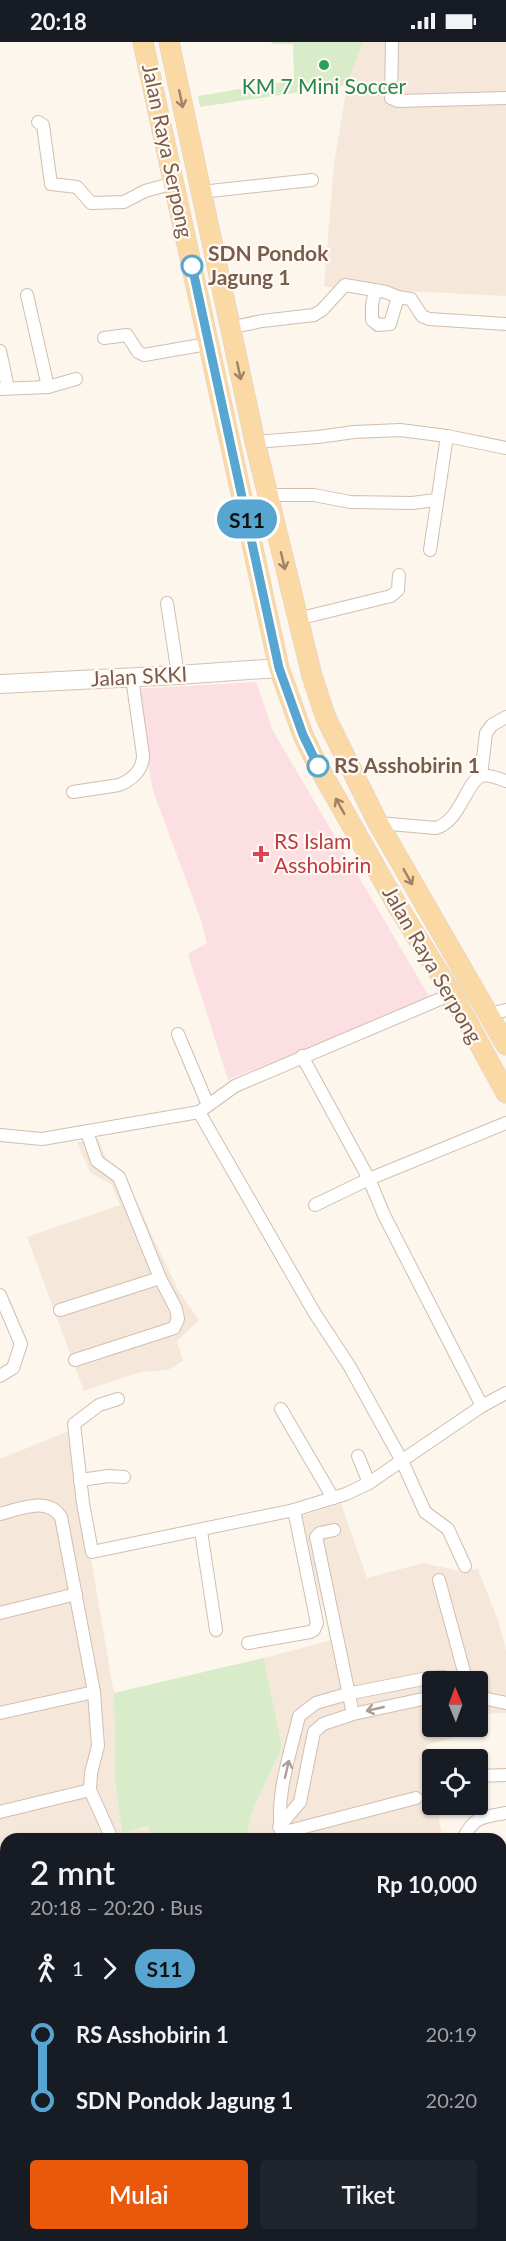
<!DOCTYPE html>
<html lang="id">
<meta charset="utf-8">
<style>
:root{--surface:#171b24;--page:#20242c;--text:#f1f3f6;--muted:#9ea1a6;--accent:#ea580c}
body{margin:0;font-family:Lato,sans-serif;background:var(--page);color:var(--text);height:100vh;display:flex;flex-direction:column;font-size:22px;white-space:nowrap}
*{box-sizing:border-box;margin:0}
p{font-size:20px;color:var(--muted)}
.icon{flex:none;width:33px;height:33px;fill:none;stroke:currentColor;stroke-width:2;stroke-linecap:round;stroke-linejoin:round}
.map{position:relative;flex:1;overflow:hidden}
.drawer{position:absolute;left:0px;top:1791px;width:507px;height:408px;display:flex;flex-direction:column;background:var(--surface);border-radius:18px 18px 0 0;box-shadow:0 2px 4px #0004}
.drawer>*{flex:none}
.badge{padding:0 12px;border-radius:20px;font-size:21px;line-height:39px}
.needle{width:39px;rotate:359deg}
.controls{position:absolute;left:422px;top:1629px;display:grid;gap:12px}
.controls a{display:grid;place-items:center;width:66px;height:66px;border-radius:6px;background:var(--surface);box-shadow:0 2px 4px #0004;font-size:30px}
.map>.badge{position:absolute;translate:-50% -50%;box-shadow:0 0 0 3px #fff}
.legs{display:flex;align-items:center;gap:9px;height:66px;padding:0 30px;font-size:20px}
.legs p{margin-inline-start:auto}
.overview{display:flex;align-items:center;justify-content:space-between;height:102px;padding:0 30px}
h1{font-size:33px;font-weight:600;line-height:45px}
.action{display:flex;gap:12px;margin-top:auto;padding:12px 30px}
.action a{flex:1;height:69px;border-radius:6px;background:var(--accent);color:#fff;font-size:24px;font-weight:600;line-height:69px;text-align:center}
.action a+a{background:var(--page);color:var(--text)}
ul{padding:0 30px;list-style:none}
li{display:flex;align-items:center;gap:21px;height:66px;font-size:22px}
li i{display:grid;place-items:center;width:9px;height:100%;margin:0 8px;background:currentColor}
li i::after{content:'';width:15px;height:15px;margin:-8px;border:4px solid;border-radius:50%;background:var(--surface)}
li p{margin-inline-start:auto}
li:first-child i{background:linear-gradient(#0000 50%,currentColor 0)}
li:last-child i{background:linear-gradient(currentColor 50%,#0000 0)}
.status{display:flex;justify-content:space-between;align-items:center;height:42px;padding:0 30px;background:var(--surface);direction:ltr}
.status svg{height:16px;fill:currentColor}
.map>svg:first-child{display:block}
</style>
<div class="status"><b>20:18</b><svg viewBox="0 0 49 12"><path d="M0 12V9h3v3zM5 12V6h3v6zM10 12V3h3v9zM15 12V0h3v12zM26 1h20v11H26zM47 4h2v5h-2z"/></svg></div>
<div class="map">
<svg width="506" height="2199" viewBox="0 0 506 2199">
<rect width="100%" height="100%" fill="#fdf6ec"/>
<g fill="#f5e8da">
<polygon points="363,0 506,0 506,254 324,245 334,122 347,43"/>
<polygon points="99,1097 106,1117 122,1129 178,1248 199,1278 177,1299 183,1319 168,1328 141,1330 84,1349 27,1195 120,1163 112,1143 90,1130 77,1100"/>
<polygon points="69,1389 114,1651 115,1737 122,1791 149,1784 154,1797 6,1797 6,2193 328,2193 329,2199 0,2199 0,1417"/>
<polygon points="341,1461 367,1536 423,1521 460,1529 478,1527 499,1581 506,1608 506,1671 477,1672 477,1640 432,1640 432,1684 450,1685 453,1696 426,1703 432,1735 432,1762 437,1763 442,1795 432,1797 246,1797 252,1770 282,1705 264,1616 332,1598 299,1475"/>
<polygon points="506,1861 506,1984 501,1985 501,1862"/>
</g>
<polygon fill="#fbdfe3" points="256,640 273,689 430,956 228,1038 188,912 207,901 200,875 153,749 134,647"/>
<g fill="#d8ecc9">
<polygon points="272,0 363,0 347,43 200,65 198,54 294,38 293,2 271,2"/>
<polygon points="264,1616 282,1705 252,1770 246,1797 154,1797 148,1784 122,1791 115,1737 114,1651"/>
</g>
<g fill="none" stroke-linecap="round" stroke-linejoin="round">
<g stroke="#d1beb0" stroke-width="14">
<g id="minor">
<polyline points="392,0 391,56 398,59 506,56"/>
<polyline points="38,80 43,83 51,142 77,145 91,161 124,160 145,149 174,141"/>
<polyline points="201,150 312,138"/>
<polyline points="27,253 48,345"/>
<polyline points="398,255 411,257 422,274 429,277 506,282"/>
<polyline points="229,286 262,279 314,273 322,268 345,243 386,250 398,255 390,282 378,283 372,278 372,263 375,248"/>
<polyline points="104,296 127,293 138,310 144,313 207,302"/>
<polyline points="0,309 8,346"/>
<polyline points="0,347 48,345 76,337"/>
<polyline points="255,400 318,395 354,390 400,388 447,394 506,406"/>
<polyline points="268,453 314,453 350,460 412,461 436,458"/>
<polyline points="430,508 447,394"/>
<polyline points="167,561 178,633"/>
<polyline points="297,577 391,554 398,548 399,533"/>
<polyline points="481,734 486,691 492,683 506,675"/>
<path d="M73,750l46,-7c13,-5 24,-15 24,-30l-11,-77"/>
<path d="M378,781l58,5c25,-7 31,-49 46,-52 8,-2 17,3 24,5"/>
<polyline points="489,972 506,968"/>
<polyline points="178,992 208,1063"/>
<polyline points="302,1014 369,1137 506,1081"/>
<polyline points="199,1070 314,1270 350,1325 402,1419 425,1470 448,1487 465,1524"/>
<polyline points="0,1093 42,1097 199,1070 235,1044 452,952"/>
<polyline points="315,1163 369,1137 384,1173 482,1364"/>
<polyline points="0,1253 21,1302 13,1326 0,1334"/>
<polyline points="60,1268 160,1236"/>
<polyline points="75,1318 174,1286 178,1277 176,1267 160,1236 119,1135 97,1119 87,1090"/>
<polyline points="118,1357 99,1363 74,1382 83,1461 92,1510 294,1468 346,1452 369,1441 482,1364 506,1351"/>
<polyline points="281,1367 333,1456"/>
<polyline points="358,1414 369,1441"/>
<polyline points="80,1438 109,1434 124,1435"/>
<path d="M0,1472c19,-5 48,-18 61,3l33,175 4,54 -7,27 -1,17 22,49"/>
<polyline points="334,1488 320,1491 316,1495 317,1499 353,1672"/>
<polyline points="201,1489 216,1588"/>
<polyline points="439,1538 466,1637"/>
<polyline points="0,1571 76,1552"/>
<polyline points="248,1601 310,1590 314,1588 317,1581 294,1468"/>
<path d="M477,1642c6,7 7,14 0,21"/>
<polyline points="482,1656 506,1661"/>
<polyline points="0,1671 94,1650"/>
<polyline points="477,1734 506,1733"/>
<polyline points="0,1770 90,1748"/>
<polyline points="279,1785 300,1760 314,1690 323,1682 353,1672 432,1655"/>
<polyline points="281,1791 416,1756"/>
<path d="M282,1797c-8,-40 8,-84 17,-123l17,-13 31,-9 81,-16 15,-1 15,5"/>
<path d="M463,1797c11,-23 20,-22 43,-26"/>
<polyline points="0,1870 6,1868"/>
<polyline points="501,1932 506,1931"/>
<polyline points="0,1967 6,1965"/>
<polyline points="501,2043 506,2042"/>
<polyline points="0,2114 6,2125"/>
<polyline points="69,2193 74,2199"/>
<polyline points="397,2193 398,2193"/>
<polyline points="441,2193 444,2199"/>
<polyline points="261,2199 281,2193"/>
</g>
</g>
<g stroke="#d6c0b0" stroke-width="20">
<polyline id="secondary" points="0,642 178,633 279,626"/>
</g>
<g stroke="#dad1cd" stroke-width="21">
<g id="primary">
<polyline points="143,0 279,626 303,693 318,724 397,863 452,952 506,1051"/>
<polyline points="169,0 255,400 312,634 326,676 378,781 506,1003"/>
</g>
</g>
<use href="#minor" stroke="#fff" stroke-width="12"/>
<use href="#secondary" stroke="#fff" stroke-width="18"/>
<use href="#primary" stroke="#fbd9a5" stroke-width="20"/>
</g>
<defs><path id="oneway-shaft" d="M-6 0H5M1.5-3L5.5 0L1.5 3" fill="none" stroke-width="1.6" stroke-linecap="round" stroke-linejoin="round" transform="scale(1.5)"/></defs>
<g stroke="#a18267">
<use href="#oneway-shaft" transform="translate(181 57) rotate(78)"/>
<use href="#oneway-shaft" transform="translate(239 329) rotate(78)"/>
<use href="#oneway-shaft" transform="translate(283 519) rotate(77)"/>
<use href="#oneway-shaft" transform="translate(340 764) rotate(-119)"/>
<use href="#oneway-shaft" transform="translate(408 835) rotate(61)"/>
</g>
<g stroke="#af9d94">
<use href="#oneway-shaft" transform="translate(375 1667) rotate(167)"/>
<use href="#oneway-shaft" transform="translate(287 1727) rotate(-77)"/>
</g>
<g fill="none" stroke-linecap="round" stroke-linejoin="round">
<g stroke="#fff" stroke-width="14">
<polyline id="line-1" points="192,224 279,626 303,693 318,724"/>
</g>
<use href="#line-1" stroke="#57a6d2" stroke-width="9"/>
</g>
<circle fill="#2e9e5b" stroke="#fffaf3" stroke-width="2" cx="324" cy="23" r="6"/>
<g fill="#fff" stroke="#57a6d2" stroke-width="3">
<circle cx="192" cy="224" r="10"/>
<circle cx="318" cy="724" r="10"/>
</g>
<path fill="#e0444e" stroke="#fffaf3" stroke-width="2" d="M258 803h6v6h6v6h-6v6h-6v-6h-6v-6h6z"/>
<g text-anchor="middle" stroke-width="4.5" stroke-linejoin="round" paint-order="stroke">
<g font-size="21" fill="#27864d" stroke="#fffaf3">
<text x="324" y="52">KM 7 Mini Soccer</text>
</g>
<g font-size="21" fill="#7a5c4d" stroke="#fffaf3">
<text transform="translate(167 109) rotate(78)" y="7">Jalan Raya Serpong</text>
<text transform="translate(139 635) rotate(-3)" y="7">Jalan SKKI</text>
<text transform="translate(432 923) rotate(60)" y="7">Jalan Raya Serpong</text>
</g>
<g font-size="21" font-weight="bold" fill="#7a5c4d" stroke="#fffaf3" text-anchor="start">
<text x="208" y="219">SDN Pondok<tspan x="208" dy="24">Jagung 1</tspan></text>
<text x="334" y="731">RS Asshobirin 1</text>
</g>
<g font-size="21" fill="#be3a42" stroke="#fffaf3" text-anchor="start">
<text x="274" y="807">RS Islam<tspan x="274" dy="24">Asshobirin</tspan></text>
</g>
</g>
</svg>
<div class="controls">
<a><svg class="needle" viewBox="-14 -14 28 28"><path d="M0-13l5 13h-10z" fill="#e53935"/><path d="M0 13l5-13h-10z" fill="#9ea1a6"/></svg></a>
<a><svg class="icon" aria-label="locate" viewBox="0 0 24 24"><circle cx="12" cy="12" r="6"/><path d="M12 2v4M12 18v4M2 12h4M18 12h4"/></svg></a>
</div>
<b class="badge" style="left:247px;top:477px;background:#57a6d2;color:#111">S11</b>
<section class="drawer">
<div class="overview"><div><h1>2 mnt</h1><p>20:18 – 20:20 · Bus</p></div><b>Rp 10,000</b></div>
<div class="legs"><svg class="icon" aria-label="walk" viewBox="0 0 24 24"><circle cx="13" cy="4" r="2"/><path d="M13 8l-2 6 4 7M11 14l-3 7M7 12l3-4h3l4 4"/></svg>1<svg class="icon" aria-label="forward" viewBox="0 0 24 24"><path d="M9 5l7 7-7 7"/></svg><b class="badge" style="background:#57a6d2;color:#111">S11</b></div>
<ul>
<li><i style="color:#57a6d2"></i><b>RS Asshobirin 1</b><p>20:19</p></li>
<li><i style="color:#57a6d2"></i><b>SDN Pondok Jagung 1</b><p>20:20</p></li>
</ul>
<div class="action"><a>Mulai</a><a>Tiket</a></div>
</section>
</div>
